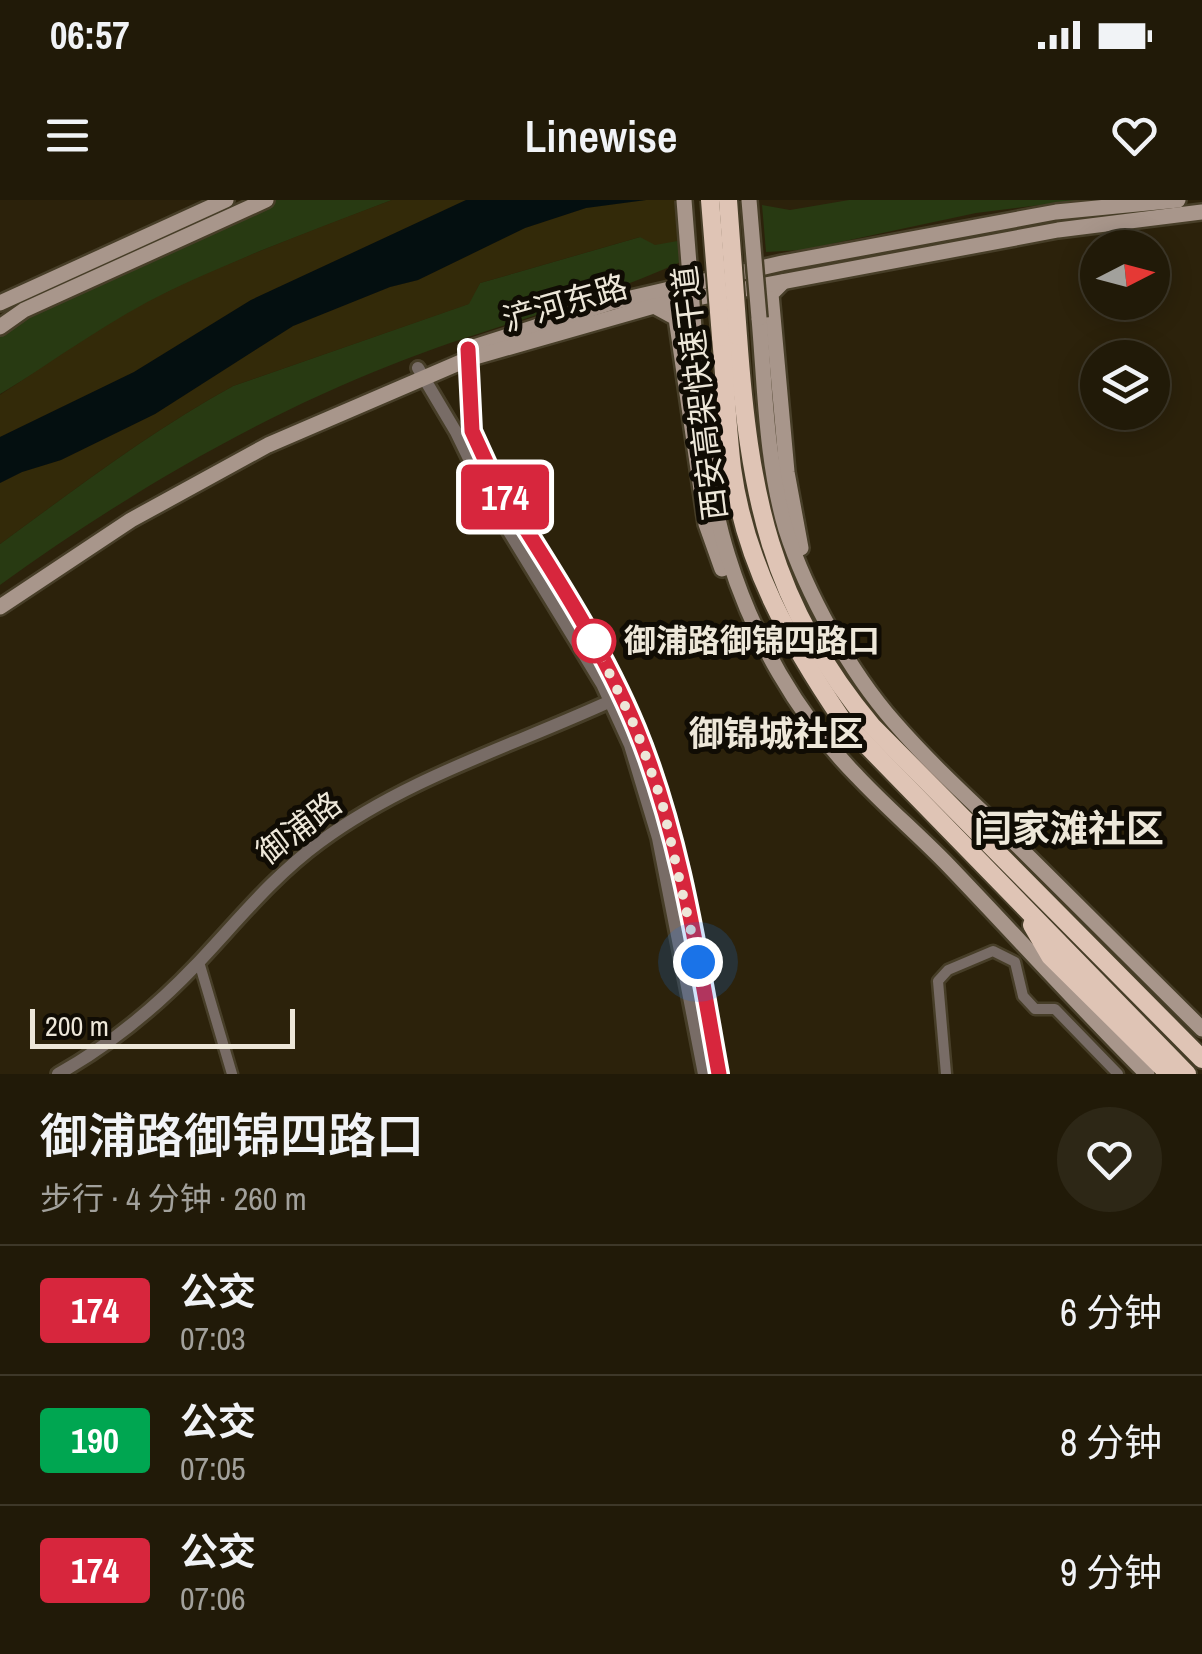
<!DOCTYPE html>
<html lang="zh">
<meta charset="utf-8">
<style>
:root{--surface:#211a08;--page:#2d2716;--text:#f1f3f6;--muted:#a2a19c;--line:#3e3829}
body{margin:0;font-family:"Archivo Narrow","Noto Sans SC",sans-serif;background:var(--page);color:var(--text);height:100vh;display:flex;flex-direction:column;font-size:38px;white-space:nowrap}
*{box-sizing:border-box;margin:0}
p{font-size:32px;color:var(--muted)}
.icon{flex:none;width:55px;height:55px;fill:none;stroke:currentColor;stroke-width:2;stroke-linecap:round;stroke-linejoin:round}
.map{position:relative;height:874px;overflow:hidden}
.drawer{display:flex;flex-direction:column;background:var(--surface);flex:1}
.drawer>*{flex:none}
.badge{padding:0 20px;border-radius:8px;font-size:35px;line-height:65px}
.needle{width:65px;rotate:84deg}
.controls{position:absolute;left:1080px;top:30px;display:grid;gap:20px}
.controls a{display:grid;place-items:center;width:90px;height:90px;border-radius:50%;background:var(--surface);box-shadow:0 5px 25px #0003,0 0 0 2px var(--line);font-size:50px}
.scale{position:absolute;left:30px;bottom:25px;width:265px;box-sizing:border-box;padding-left:10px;border:5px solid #ede7d9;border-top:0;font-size:28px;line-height:35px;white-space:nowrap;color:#ede7d9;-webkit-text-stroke:8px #100c04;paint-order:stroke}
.you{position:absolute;width:50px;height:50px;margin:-25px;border:8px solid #fff;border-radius:50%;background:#1a73e8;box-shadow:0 0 0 15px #1a73e833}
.map>.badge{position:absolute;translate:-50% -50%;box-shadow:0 0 0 5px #fff}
.round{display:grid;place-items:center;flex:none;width:105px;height:105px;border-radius:52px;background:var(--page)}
.headline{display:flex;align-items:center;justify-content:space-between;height:170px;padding:0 40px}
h1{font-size:48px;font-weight:600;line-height:75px}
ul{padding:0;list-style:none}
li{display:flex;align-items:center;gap:30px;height:130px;padding:0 40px;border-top:2px solid var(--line)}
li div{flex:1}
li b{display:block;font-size:38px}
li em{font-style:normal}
li .badge{min-width:110px;font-weight:700;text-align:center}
.status{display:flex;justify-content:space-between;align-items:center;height:70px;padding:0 50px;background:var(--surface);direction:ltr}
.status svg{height:28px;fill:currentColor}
header{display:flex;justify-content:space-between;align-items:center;height:130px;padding:0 40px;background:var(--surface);font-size:45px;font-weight:600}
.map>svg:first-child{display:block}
</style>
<div class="status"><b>06:57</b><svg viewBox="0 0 49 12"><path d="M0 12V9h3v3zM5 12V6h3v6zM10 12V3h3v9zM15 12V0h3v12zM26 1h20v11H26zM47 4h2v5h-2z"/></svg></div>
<header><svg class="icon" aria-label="menu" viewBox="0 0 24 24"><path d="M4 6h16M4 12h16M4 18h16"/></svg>Linewise<svg class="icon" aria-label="heart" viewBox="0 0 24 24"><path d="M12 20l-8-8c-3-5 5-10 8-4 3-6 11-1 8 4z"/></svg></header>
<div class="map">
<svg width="1202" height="874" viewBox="0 0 1202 874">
<rect width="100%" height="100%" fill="#2c220b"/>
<g fill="#283a12">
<polygon points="271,0 392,0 260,51 168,92 0,194 0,126"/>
<polygon points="849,0 1081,0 976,13 803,50 766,52 762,5 790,10"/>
<path d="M640,37l43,3 2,20c-95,44 -197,66 -294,105 -140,55 -269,132 -391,220v-41c75,-55 151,-113 233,-158l235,-82 12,-21z"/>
</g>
<g fill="#332a09">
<path d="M392,0h74l-215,100 -117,72 -134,65v-42c56,-36 111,-76 171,-105 72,-34 147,-62 221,-90z"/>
<path d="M646,0h34l3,40 -28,5 -15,-8 -160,46 -11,21 -236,82c-82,45 -158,103 -233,158v-61l22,-11 39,-12 94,-46 138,-88 97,-39 28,-7 107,-52 61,-20z"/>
</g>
<polygon fill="#040f10" points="466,0 646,0 586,8 525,28 418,80 390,87 293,126 155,214 61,260 22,272 0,283 0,237 134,172 251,100"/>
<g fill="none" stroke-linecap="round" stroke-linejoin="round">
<g stroke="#473e28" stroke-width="15">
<g id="minor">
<polyline points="199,762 232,874"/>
<polyline points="946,874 938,781 948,770 993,751 1015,762 1023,796 1035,809 1055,809 1118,874"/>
</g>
</g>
<g stroke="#473e28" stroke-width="18">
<g id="tertiary">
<path d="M468,150l4,81 21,46c51,82 106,162 143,251 45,109 62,230 83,346"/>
<polyline points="418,168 456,232 486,294 602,484 630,545 658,638 704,874"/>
<path d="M58,874c52,-29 96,-65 137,-108 41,-43 76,-88 125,-124 88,-65 196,-97 295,-143"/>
</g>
</g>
<g stroke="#473e28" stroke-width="20">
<g id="secondary">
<polyline points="783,82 771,94 787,272 801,348"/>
<polyline points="0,103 226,0"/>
<polyline points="654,106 676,118 706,324 722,369"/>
<path d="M759,118c6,70 7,144 27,212 20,63 64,142 108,192 38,44 82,83 124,124 62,61 123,122 184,183"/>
<polyline points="0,127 24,110 266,0"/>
<polyline points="474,147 609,103 782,63 1056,12 1178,0"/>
<path d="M696,154c8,68 11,136 32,202 25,81 69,159 129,220 29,31 62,59 92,90 66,69 130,140 198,208"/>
<polyline points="0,407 131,320 268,245 468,159 654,106 1058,30 1202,12"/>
</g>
</g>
<g stroke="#473e28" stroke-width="22">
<g id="trunk">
<path d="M738,136c11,154 31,268 134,390l330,333"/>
<path d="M721,137c4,43 6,88 11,131 13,96 58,175 111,253l344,353"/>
<polyline points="1032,725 1050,756 1169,874"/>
</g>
</g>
<use href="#minor" stroke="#786c66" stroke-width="10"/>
<use href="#tertiary" stroke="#786c66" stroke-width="12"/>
<use href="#secondary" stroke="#a8968b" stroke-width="15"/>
<use href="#trunk" stroke="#dfc4b5" stroke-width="18"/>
<g stroke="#473e28" stroke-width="20" stroke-linecap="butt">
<g id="secondary-bridge">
<polyline points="684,0 696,154"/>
<polyline points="749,0 759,118"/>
</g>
</g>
<g stroke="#473e28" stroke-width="22" stroke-linecap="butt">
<g id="trunk-bridge">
<polyline points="710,0 721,137"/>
<polyline points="728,0 738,136"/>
</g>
</g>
<use href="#secondary-bridge" stroke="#a8968b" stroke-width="15"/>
<use href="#trunk-bridge" stroke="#dfc4b5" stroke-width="18"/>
</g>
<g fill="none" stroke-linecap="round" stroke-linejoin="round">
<g stroke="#fff" stroke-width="22">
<path id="line" d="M468,149l4,82 21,46c51,82 106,162 143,251 45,109 62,230 83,346"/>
</g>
<use href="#line" stroke="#d7263d" stroke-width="15"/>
<polyline stroke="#ede7d9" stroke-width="10" stroke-dasharray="0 18" points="594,441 636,529 662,602 698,762"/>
</g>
<circle fill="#fff" stroke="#d7263d" stroke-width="5" cx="594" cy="441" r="20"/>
<g text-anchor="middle" stroke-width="10" stroke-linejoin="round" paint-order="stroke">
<g font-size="32" fill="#ede7d9" stroke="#100c04">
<text transform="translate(565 103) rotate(-16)" y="11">浐河东路</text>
<text transform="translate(700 193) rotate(-97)" y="11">西安高架快速干道</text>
<text transform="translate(299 628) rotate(-37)" y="11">御浦路</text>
</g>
<g font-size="32" font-weight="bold" fill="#ede7d9" stroke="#100c04" text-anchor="start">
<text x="624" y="452">御浦路御锦四路口</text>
</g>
<g font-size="35" font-weight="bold" fill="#ede7d9" stroke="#100c04">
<text x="776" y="546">御锦城社区</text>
</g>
<g font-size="38" font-weight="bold" fill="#ede7d9" stroke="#100c04">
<text x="1069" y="642">闫家滩社区</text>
</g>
</g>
</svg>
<div class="controls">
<a><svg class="needle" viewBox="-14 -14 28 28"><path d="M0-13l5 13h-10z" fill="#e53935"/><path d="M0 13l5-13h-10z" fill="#a2a19c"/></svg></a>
<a><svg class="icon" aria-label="layers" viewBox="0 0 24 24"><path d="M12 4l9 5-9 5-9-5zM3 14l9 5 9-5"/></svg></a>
</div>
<div class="scale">200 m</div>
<div class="you" style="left:698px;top:762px"></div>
<b class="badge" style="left:505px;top:297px;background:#d7263d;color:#fff">174</b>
</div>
<section class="drawer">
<div class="headline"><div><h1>御浦路御锦四路口</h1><p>步行 · 4 分钟 · 260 m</p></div><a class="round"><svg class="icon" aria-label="heart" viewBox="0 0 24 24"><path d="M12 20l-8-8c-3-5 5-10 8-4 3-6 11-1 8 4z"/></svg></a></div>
<ul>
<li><span class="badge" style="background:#d7263d;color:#fff">174</span><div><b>公交</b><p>07:03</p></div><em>6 分钟</em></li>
<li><span class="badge" style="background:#00a651;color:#fff">190</span><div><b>公交</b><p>07:05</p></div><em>8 分钟</em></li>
<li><span class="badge" style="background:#d7263d;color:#fff">174</span><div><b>公交</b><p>07:06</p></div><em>9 分钟</em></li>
</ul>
</section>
